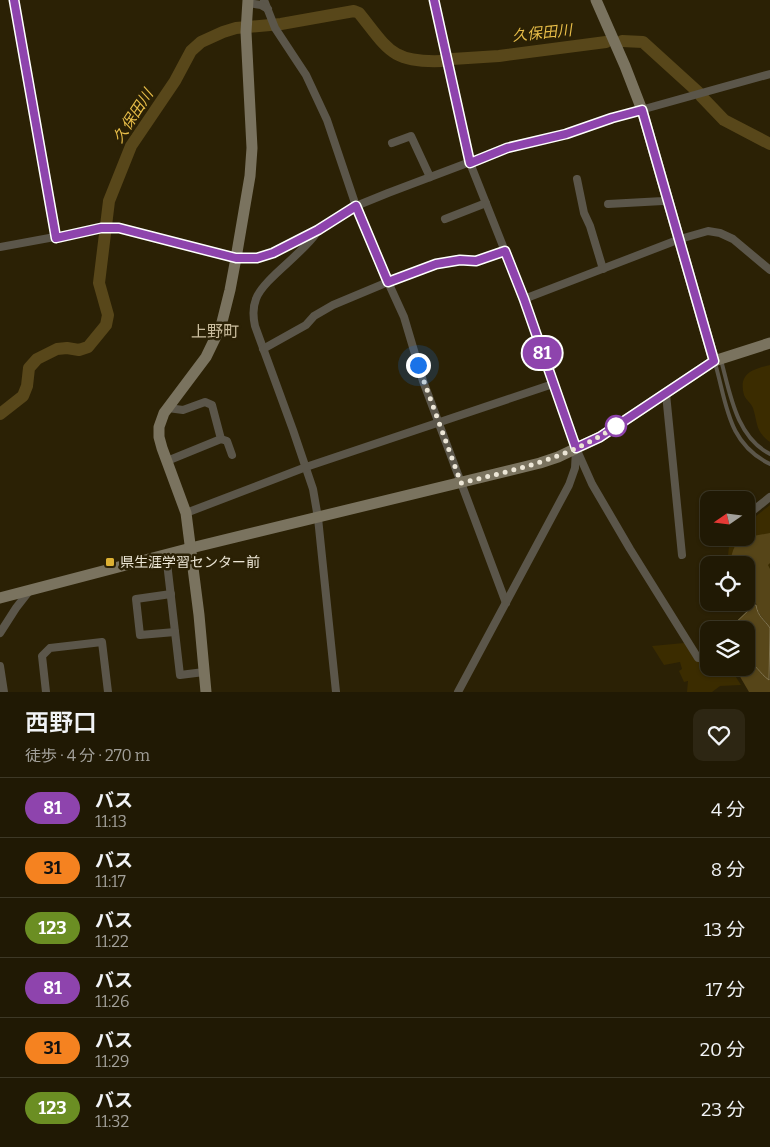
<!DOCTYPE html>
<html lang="ja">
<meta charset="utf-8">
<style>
:root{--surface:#201904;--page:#2d2613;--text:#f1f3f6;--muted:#a2a09a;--line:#3d3826}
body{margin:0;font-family:Bitter,"Noto Sans JP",serif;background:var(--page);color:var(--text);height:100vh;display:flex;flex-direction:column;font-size:19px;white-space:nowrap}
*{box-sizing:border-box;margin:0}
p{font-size:16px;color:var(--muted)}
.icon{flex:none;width:28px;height:28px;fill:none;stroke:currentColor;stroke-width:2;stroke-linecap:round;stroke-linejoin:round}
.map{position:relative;height:692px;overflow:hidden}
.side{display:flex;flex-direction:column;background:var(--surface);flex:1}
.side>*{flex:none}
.badge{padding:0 10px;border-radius:16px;font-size:18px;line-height:32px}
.needle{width:32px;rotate:256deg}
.controls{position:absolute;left:700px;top:491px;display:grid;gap:10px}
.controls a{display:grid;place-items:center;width:55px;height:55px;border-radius:10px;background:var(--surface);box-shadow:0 1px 4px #0004,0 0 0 1px var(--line);font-size:25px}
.you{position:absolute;width:25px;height:25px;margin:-12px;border:4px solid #fff;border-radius:50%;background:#1a73e8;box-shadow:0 0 0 8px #1a73e833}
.map>.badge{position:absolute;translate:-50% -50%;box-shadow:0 0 0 2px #fff}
.round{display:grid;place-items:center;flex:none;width:52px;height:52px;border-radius:10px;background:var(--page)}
.head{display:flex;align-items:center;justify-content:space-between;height:85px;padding:0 25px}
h1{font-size:24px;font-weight:600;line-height:38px}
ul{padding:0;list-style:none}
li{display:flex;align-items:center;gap:15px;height:60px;padding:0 25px;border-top:1px solid var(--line)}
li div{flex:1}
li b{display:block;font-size:19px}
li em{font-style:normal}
li .badge{min-width:55px;font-weight:700;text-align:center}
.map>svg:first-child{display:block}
</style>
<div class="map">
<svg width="770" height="692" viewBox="0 0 770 692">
<rect width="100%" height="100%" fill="#2b2105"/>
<g fill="#3b2c00">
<path d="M770,365v77c-15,-11 -12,-18 -17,-34 -2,-5 -7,-8 -9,-13 -6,-22 9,-26 26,-30z"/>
<polygon points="770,505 770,618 760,604 746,602 746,565 727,565 729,546 735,538 746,538 746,524"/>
<polygon points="684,643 709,661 709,668 731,668 731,671 734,674 741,685 720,686 712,692 687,692 688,681 684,682 679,671 682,669 680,662 664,665 652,646"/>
</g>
<g fill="#564518">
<path d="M770,533v30l-2,2 2,4v59c-6,-10 -12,-12 -14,-25l-5,-3 -2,-3h-3v-32h-17c3,-10 4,-21 13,-27z"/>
<path d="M746,660c10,3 14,17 24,19v13h-21l-14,-24h11z"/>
</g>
<path fill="#58471a" stroke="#847752" d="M754,605h2c2,12 8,14 14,23l-1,52c-9,-6 -14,-17 -23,-20v-30h-18z"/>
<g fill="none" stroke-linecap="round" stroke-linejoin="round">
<g stroke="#58471a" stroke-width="12">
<polyline points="622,41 643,42 698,92"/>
<polyline points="452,59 499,56 606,42"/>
<polyline points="701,96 724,120 770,144"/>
<path d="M0,414l23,-18 4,-10 2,-18 8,-9 20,-10 10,-1 12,2 9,-3 18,-22 2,-10 -9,-32 10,-82 22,-55 44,-65 16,-30 10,-9 22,-10 13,-4 45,-4 73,-13 5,2c29,36 32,50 83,48"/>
</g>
<g stroke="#5b564a" stroke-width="4">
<path d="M721,360c9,33 15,77 49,94"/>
<path d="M715,363c12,41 12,80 55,101"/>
</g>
<g stroke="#5b564a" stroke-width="8">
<polyline points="14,0 56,238"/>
<polyline points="264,0 275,28 306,75 327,120 356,206 388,282 404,317 423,381 506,603"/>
<polyline points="434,0 470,163 524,299 576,448 592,484 630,549 698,658 709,658"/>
<polyline points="248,3 261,5 268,9"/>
<polyline points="392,143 411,136 430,177"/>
<polyline points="577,179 584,213 590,226 603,269"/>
<polyline points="608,204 663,201 669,199"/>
<polyline points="445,219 486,203"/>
<path d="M317,232c-14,22 -54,47 -61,67 -4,10 -3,18 -1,27l38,104 20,59 5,29 18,174"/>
<polyline points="0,247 109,227 119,227 236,258 257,258 273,253 318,230 356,206 388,193 507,148 566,134 612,118 770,74"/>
<polyline points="524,299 680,239 708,231 720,233 733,239 770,270"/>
<polyline points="263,349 306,325 314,316 333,305 388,282 436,264 461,260 476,261 505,251"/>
<polyline points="666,394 682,555"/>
<polyline points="168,408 183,410 205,402 212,405 221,439"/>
<polyline points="167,461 221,439 227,441 232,455"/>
<polyline points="186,513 306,467 553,384"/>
<polyline points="746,516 770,497"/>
<polyline points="717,540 721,538"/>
<polyline points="166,554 180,675 204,672"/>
<polyline points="171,594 136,599 140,635 175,632"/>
<polyline points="0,633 16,608 30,590"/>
<polyline points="0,666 4,692"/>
<polyline points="46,692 42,656 50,648 102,642 108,692"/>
<polyline points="458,692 569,485 575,468 576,450"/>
</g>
<g stroke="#7a735f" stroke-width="11">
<polyline points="596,0 625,66 642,110 714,361"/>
<polyline points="0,598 191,548 540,463 558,457 600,437 714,361 770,343"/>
<polyline points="206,692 199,615 186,513 162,448 159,437 159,427 164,413 206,357 221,326 230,290 236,258 250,176 252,148 246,32 248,0"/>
</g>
</g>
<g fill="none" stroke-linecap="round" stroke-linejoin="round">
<g stroke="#fff" stroke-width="11">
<polyline id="line" points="14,0 56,238 101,228 119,228 236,258 257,258 273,253 318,230 356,206 388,282 436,264 460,260 476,261 505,251 524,299 576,448 600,437 714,361 642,110 612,118 566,134 507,148 470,163 434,0"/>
</g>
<use href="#line" stroke="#8e44ad" stroke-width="8"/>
<path stroke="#ece6d6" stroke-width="5" stroke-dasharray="0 9" d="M418,365l43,118c54,-13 109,-25 155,-57"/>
</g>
<circle fill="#fff" stroke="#8e44ad" stroke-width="2.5" cx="616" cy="426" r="10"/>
<rect fill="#ddb133" stroke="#2b2105" stroke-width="2" x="105" y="557" width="10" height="10" rx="2.5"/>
<g text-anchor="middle" stroke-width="5" stroke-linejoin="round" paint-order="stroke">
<g font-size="14" fill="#ece6d6" stroke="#2b2105" text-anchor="start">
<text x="120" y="567">県生涯学習センター前</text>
</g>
<g font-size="15" font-style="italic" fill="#e8be49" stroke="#2b2105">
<text transform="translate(542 33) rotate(-6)" y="5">久保田川</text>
<text transform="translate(133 116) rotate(-57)" y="5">久保田川</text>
</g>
<g font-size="16" fill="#cbbe9f" stroke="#2b2105">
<text x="215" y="337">上野町</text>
</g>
</g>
</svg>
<div class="controls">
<a><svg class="needle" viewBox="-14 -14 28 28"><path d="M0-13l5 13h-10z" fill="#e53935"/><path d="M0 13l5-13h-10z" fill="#a2a09a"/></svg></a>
<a><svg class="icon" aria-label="locate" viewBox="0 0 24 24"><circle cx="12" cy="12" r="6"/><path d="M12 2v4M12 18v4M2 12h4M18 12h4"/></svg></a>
<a><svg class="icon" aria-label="layers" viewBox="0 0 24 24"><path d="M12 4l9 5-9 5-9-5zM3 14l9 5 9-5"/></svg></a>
</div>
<div class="you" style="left:418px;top:365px"></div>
<b class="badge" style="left:542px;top:353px;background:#8e44ad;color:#fff">81</b>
</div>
<section class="side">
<div class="head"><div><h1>西野口</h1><p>徒歩 · 4 分 · 270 m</p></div><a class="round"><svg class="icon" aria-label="heart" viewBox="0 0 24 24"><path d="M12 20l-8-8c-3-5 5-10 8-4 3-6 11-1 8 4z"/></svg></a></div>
<ul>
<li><span class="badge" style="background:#8e44ad;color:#fff">81</span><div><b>バス</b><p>11:13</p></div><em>4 分</em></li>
<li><span class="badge" style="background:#f58220;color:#111">31</span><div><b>バス</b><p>11:17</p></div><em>8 分</em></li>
<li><span class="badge" style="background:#6b8e23;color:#fff">123</span><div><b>バス</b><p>11:22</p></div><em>13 分</em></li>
<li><span class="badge" style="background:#8e44ad;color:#fff">81</span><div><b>バス</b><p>11:26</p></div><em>17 分</em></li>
<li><span class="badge" style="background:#f58220;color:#111">31</span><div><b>バス</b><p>11:29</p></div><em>20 分</em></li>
<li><span class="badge" style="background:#6b8e23;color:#fff">123</span><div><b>バス</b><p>11:32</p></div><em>23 分</em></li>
</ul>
</section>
